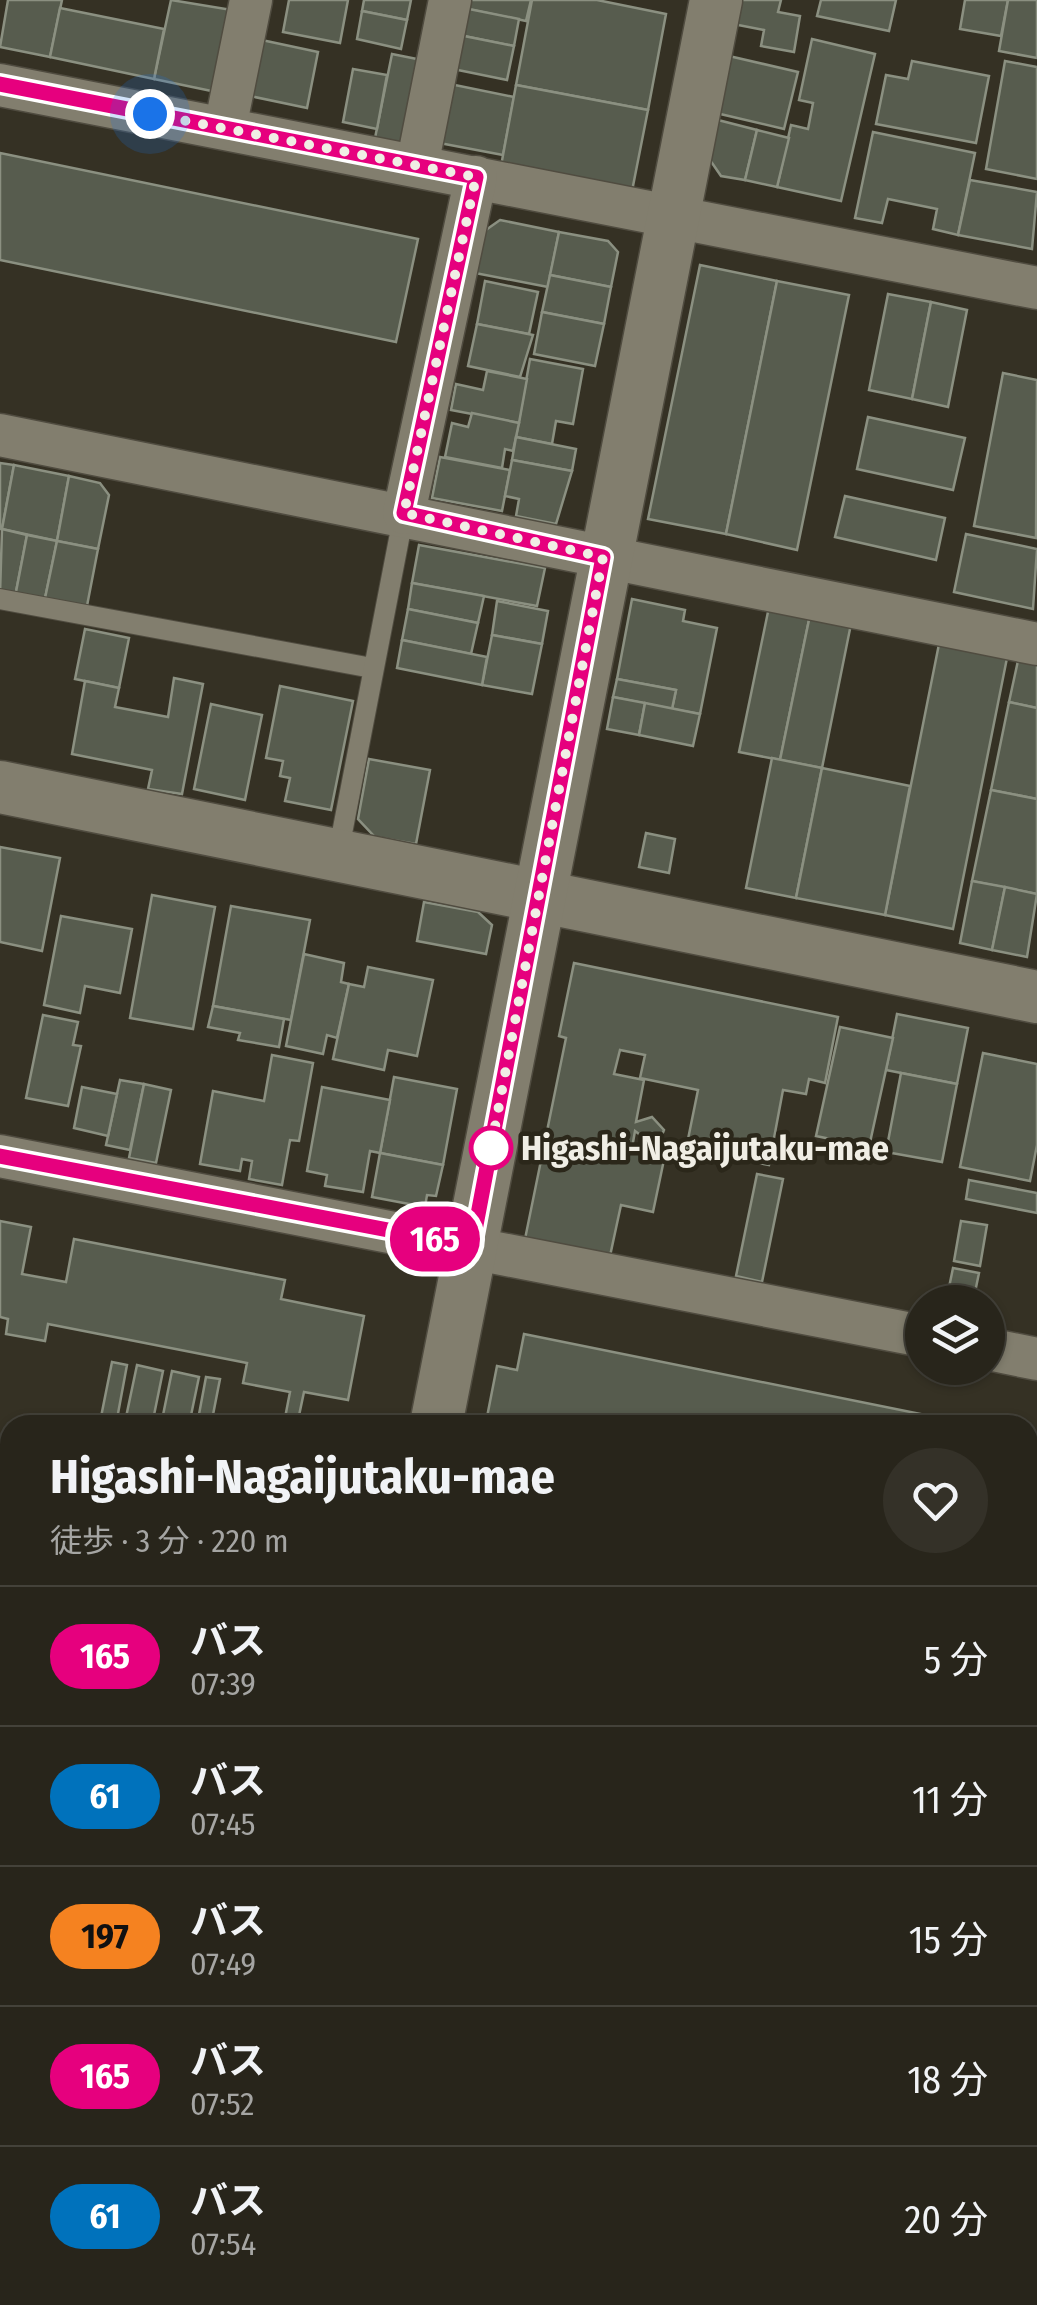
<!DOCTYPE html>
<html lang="ja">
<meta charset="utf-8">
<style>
:root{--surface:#28251b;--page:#343128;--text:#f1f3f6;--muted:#a5a5a3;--line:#44423a}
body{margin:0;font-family:"Fira Sans Condensed","Noto Sans JP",sans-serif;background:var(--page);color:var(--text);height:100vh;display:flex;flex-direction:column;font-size:38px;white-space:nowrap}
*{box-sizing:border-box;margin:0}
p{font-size:32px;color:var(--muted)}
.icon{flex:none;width:55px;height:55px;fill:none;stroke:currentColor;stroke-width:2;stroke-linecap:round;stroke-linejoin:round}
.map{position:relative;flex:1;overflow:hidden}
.sheet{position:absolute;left:0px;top:1415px;width:1038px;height:890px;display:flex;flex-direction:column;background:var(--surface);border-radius:30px 30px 0 0;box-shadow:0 2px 8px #0004,0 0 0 2px var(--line)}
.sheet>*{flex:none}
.badge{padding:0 20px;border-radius:32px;font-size:35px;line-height:65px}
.fabs{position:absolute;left:905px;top:1285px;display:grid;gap:20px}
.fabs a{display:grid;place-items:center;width:100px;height:100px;border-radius:50%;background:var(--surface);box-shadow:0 2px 8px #0004,0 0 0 2px var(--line);font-size:50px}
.you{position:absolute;width:50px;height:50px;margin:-25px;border:8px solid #fff;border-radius:50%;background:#1a73e8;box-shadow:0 0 0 15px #1a73e833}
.map>.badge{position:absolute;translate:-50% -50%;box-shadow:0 0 0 5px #fff}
.round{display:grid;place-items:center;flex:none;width:105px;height:105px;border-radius:52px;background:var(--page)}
.head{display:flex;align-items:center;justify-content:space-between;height:170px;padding:0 50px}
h1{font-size:48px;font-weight:700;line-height:75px}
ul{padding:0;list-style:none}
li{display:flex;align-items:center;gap:30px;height:140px;padding:0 50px;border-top:2px solid var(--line)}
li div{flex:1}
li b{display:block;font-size:38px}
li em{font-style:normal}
li .badge{min-width:110px;font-weight:700;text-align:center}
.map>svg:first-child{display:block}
</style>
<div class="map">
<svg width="1037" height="2305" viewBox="0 0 1037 2305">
<rect width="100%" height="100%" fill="#353124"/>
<g fill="#575c4e" stroke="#8b9081" stroke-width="2.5">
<polygon points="8,0 62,0 50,57 0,47"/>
<polygon points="171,0 238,11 221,93 154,79"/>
<polygon points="289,0 348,0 340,43 283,32"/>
<polygon points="364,0 411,0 407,20 362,11"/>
<polygon points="460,0 531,0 526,21 458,7"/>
<polygon points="532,0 597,0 666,14 648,110 516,85"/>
<polygon points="737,0 781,0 778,12 800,16 794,52 761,46 764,30 733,24"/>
<polygon points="821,0 896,0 889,31 817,16"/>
<polygon points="965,0 1008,0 1001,36 960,29"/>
<polygon points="1008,0 1037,0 1037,58 999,51"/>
<polygon points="60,8 164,29 154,79 50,57"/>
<polygon points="464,8 519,19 514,46 459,35"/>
<polygon points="362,11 407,20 401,49 357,39"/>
<polygon points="459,35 514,46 507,80 453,69"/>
<polygon points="257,39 318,52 307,108 245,95"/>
<polygon points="812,39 875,54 841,201 777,187 791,125 808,129 813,103 799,100"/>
<polygon points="392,54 427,61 410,145 375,138"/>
<polygon points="729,56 798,72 784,129 716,113"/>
<polygon points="912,61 989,76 976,143 876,124 886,75 908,79"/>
<polygon points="1005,61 1037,67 1037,179 986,169"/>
<polygon points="353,69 387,75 377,129 343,122"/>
<polygon points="445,83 514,97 503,155 434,142"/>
<polygon points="516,85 648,110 632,191 501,166"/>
<polygon points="718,120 757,130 745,180 721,176 710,160"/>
<polygon points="757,130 789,138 777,187 745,180"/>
<polygon points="873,132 975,153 958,235 933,229 937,209 888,199 882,223 855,218"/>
<polygon points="0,153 418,239 396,342 0,260"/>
<polygon points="970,180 1037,192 1032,249 958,235"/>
<polygon points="500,220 559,232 548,287 475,273 483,232"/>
<polygon points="559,232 608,241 618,252 611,287 550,275"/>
<polygon points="700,265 777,281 726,534 648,519"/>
<polygon points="550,275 611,287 604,324 542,312"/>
<polygon points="485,281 538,292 529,334 477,324"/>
<polygon points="777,281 849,295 797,550 726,534"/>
<polygon points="888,294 931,302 912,399 869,390"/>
<polygon points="931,302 967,310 948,407 912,399"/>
<polygon points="542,312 604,324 595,366 534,354"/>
<polygon points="477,324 533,335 520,377 468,366"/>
<polygon points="530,359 583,369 573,424 556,421 552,444 516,437"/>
<polygon points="487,371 527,379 519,423 451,410 456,384 483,390"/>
<polygon points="1003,373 1037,380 1036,538 974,526"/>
<polygon points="472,413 519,423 513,451 505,449 502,468 445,457 452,423 468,427"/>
<polygon points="868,417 965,438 953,490 857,469"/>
<polygon points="516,437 576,449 572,471 512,460"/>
<polygon points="440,457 510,470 502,511 432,498"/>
<polygon points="512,460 572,471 556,524 516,516 519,499 505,496"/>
<polygon points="0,463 14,465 2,529 0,529"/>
<polygon points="14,465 69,476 57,541 2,529"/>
<polygon points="69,476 100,483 109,495 98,549 57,541"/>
<polygon points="845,496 945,518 936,560 835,537"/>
<polygon points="2,529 27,535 15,597 0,594"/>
<polygon points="966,534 1037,549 1033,609 954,592"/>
<polygon points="27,535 57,541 44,603 15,597"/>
<polygon points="57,541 98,549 86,611 44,603"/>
<polygon points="419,545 545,568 537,606 412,583"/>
<polygon points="412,583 484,596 478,623 408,609"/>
<polygon points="632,599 685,610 683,621 717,628 700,714 672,709 676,690 617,679"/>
<polygon points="497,601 548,611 542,644 492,635"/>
<polygon points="769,607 810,615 780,760 739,752"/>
<polygon points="408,609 478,623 471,654 402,640"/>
<polygon points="810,615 851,624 822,768 780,760"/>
<polygon points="85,629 129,638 119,688 75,679"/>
<polygon points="492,635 542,644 532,694 482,685"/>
<polygon points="402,640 487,657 482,685 397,668"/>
<polygon points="939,644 1007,658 953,929 885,915"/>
<polygon points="1019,656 1037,660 1037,708 1009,702"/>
<polygon points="174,678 203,684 182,794 148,789 152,770 72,754 85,681 119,688 115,707 168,717"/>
<polygon points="617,679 676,690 672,709 613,697"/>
<polygon points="280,686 353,701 331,810 285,801 290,778 280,776 283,761 266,758"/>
<polygon points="613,697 645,703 639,735 607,729"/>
<polygon points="1009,702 1037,708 1037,799 991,790"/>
<polygon points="645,703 700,714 693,746 639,735"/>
<polygon points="211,704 262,715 245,800 194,789"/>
<polygon points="772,758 822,768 796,898 746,888"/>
<polygon points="369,759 430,770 416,844 375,837 358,819"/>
<polygon points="822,768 910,786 885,915 796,898"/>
<polygon points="991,790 1037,799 1037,894 972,881"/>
<polygon points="646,833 675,839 669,873 639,867"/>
<polygon points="0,847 60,858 42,951 0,942"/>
<polygon points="972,881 1005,887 992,950 960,943"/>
<polygon points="1005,887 1037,894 1027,957 992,950"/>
<polygon points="152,895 215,907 193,1029 130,1018"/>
<polygon points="424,902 478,912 492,925 486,954 417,941"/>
<polygon points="231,906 310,920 291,1020 213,1006"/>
<polygon points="61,916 132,929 120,993 85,986 80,1013 44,1005"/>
<polygon points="304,954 344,963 341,982 349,984 337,1038 327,1035 323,1054 286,1046"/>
<polygon points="574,963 838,1017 825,1083 809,1079 806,1094 783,1090 769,1165 686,1149 698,1090 640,1078 645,1055 620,1050 614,1074 644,1080 636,1122 652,1117 664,1130 660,1140 651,1143 635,1131 632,1148 665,1155 653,1212 621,1205 610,1256 525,1239 566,1038 559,1036"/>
<polygon points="368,967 433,980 417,1056 388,1050 384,1070 333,1059 349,984 364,987"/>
<polygon points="213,1006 284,1019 279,1047 238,1040 240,1033 208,1027"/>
<polygon points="897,1014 968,1028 957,1084 886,1070"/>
<polygon points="43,1015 78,1022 73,1045 81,1046 68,1106 26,1098"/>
<polygon points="840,1027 893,1038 869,1147 816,1136"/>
<polygon points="983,1053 1037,1064 1037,1145 1030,1181 960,1167"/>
<polygon points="272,1055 313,1063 299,1141 290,1140 282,1185 249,1179 252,1161 242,1159 240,1171 200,1164 213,1091 264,1101"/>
<polygon points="901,1073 957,1084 942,1162 886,1152"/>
<polygon points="394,1077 457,1089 443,1165 380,1153"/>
<polygon points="120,1080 144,1084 130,1150 106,1145"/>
<polygon points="144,1084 171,1090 156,1163 129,1158"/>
<polygon points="82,1087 117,1094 108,1136 74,1128"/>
<polygon points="322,1087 390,1100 380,1153 370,1151 363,1192 325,1186 327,1175 307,1171"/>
<polygon points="380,1153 443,1165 436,1196 427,1195 425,1207 372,1197"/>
<polygon points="757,1174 783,1179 762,1282 736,1276"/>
<polygon points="969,1180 1037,1193 1037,1213 966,1199"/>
<polygon points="0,1221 31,1227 22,1274 66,1282 74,1239 285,1280 281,1299 364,1316 348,1400 304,1392 297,1425 284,1423 290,1392 243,1383 247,1363 48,1324 45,1341 6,1334 8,1319 0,1317"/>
<polygon points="961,1221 987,1225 980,1266 954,1261"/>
<polygon points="953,1268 979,1273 973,1302 946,1302"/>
<polygon points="524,1334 975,1425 525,1425 487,1417 497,1366 517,1370"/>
<polygon points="112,1362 127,1365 117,1419 101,1417"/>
<polygon points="137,1365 163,1371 152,1425 125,1422"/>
<polygon points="172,1371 199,1377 189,1425 161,1425"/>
<polygon points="206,1377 220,1379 211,1425 197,1425"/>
<polygon points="1028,1436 1037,1437 1037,1528 1028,1526"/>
<polygon points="0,1574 10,1576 10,1614 0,1612"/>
<polygon points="1028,1772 1037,1773 1037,1856 1028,1854"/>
<polygon points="0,1800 10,1802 10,1861 0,1859"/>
<polygon points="0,1876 10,1878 9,1943 0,1942"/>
<polygon points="0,2002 10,2004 10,2047 0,2045"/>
<polygon points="1028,2054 1037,2056 1037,2138 1028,2136"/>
<polygon points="0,2061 10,2063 0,2119"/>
<polygon points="10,2071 10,2130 0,2128"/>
<polygon points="0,2176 10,2178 10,2242 0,2240"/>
<polygon points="1028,2225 1037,2227 1028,2305 1003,2305 1005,2295 1028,2295"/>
<polygon points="0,2262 10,2264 10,2295 44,2295 42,2305 0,2305"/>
<polygon points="44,2295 81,2295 79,2305 42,2305"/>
<polygon points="81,2295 221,2295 226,2296 224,2305 79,2305"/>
<polygon points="295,2295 367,2295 365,2301 382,2305 293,2305"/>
<polygon points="896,2295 996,2295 994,2305 945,2305"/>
</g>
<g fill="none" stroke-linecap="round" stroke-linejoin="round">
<g stroke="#504c40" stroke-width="22">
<g id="service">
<polyline points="0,599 372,668"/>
<polyline points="338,854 404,513"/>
</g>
</g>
<g stroke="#504c40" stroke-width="45">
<g id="minor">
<polyline points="0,85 1037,288"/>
<polyline points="225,128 251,0"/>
<polyline points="417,166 450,0"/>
<polyline points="0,435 1037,644"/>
<polyline points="404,513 476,177"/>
<polyline points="0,1156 922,1336"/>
<polyline points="988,1349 1037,1359"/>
<polyline points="1028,1753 1037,1754"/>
<polyline points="0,1771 10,1773"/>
<polyline points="0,1960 10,1961"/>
<polyline points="1028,1973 1037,1974"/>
<polyline points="0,2154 10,2156"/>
<polyline points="1028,2201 1037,2203"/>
<polyline points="715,2295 766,2305"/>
</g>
</g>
<g stroke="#504c40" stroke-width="55">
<g id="tertiary">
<polyline points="0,787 1037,997"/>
<polyline points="436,1425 716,0"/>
<polyline points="258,2305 260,2295"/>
</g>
</g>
<use href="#service" stroke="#827e6e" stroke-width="20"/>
<use href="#minor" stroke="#827e6e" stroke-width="42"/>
<use href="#tertiary" stroke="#827e6e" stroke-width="52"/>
</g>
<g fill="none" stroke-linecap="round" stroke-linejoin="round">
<g stroke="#fff" stroke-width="22">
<polyline id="line" points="0,84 476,177 404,513 603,557 472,1246 0,1156"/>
</g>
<use href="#line" stroke="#e6007e" stroke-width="15"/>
<polyline stroke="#f0eee5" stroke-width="10" stroke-dasharray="0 18" points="150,114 476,177 404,513 603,557 491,1148"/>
</g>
<circle fill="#fff" stroke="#e6007e" stroke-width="5" cx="491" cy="1148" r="20"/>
<g text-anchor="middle" stroke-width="9" stroke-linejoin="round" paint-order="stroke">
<g font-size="35" font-weight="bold" fill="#f0eee5" stroke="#2b271a" text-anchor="start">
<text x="521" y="1160">Higashi-Nagaijutaku-mae</text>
</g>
</g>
</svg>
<div class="fabs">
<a><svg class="icon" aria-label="layers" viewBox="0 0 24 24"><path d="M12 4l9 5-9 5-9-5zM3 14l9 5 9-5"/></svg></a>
</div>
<div class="you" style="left:150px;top:114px"></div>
<b class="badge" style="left:435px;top:1239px;background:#e6007e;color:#fff">165</b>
<section class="sheet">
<div class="head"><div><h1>Higashi-Nagaijutaku-mae</h1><p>徒歩 · 3 分 · 220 m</p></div><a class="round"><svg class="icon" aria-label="heart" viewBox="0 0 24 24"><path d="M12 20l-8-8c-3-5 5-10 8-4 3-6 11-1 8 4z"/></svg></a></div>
<ul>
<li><span class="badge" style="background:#e6007e;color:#fff">165</span><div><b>バス</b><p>07:39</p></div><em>5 分</em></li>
<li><span class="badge" style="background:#0072bc;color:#fff">61</span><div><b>バス</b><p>07:45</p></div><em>11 分</em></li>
<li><span class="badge" style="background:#f58220;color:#111">197</span><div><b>バス</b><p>07:49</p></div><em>15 分</em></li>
<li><span class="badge" style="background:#e6007e;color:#fff">165</span><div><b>バス</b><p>07:52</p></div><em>18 分</em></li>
<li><span class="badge" style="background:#0072bc;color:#fff">61</span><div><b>バス</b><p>07:54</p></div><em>20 分</em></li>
</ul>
</section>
</div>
